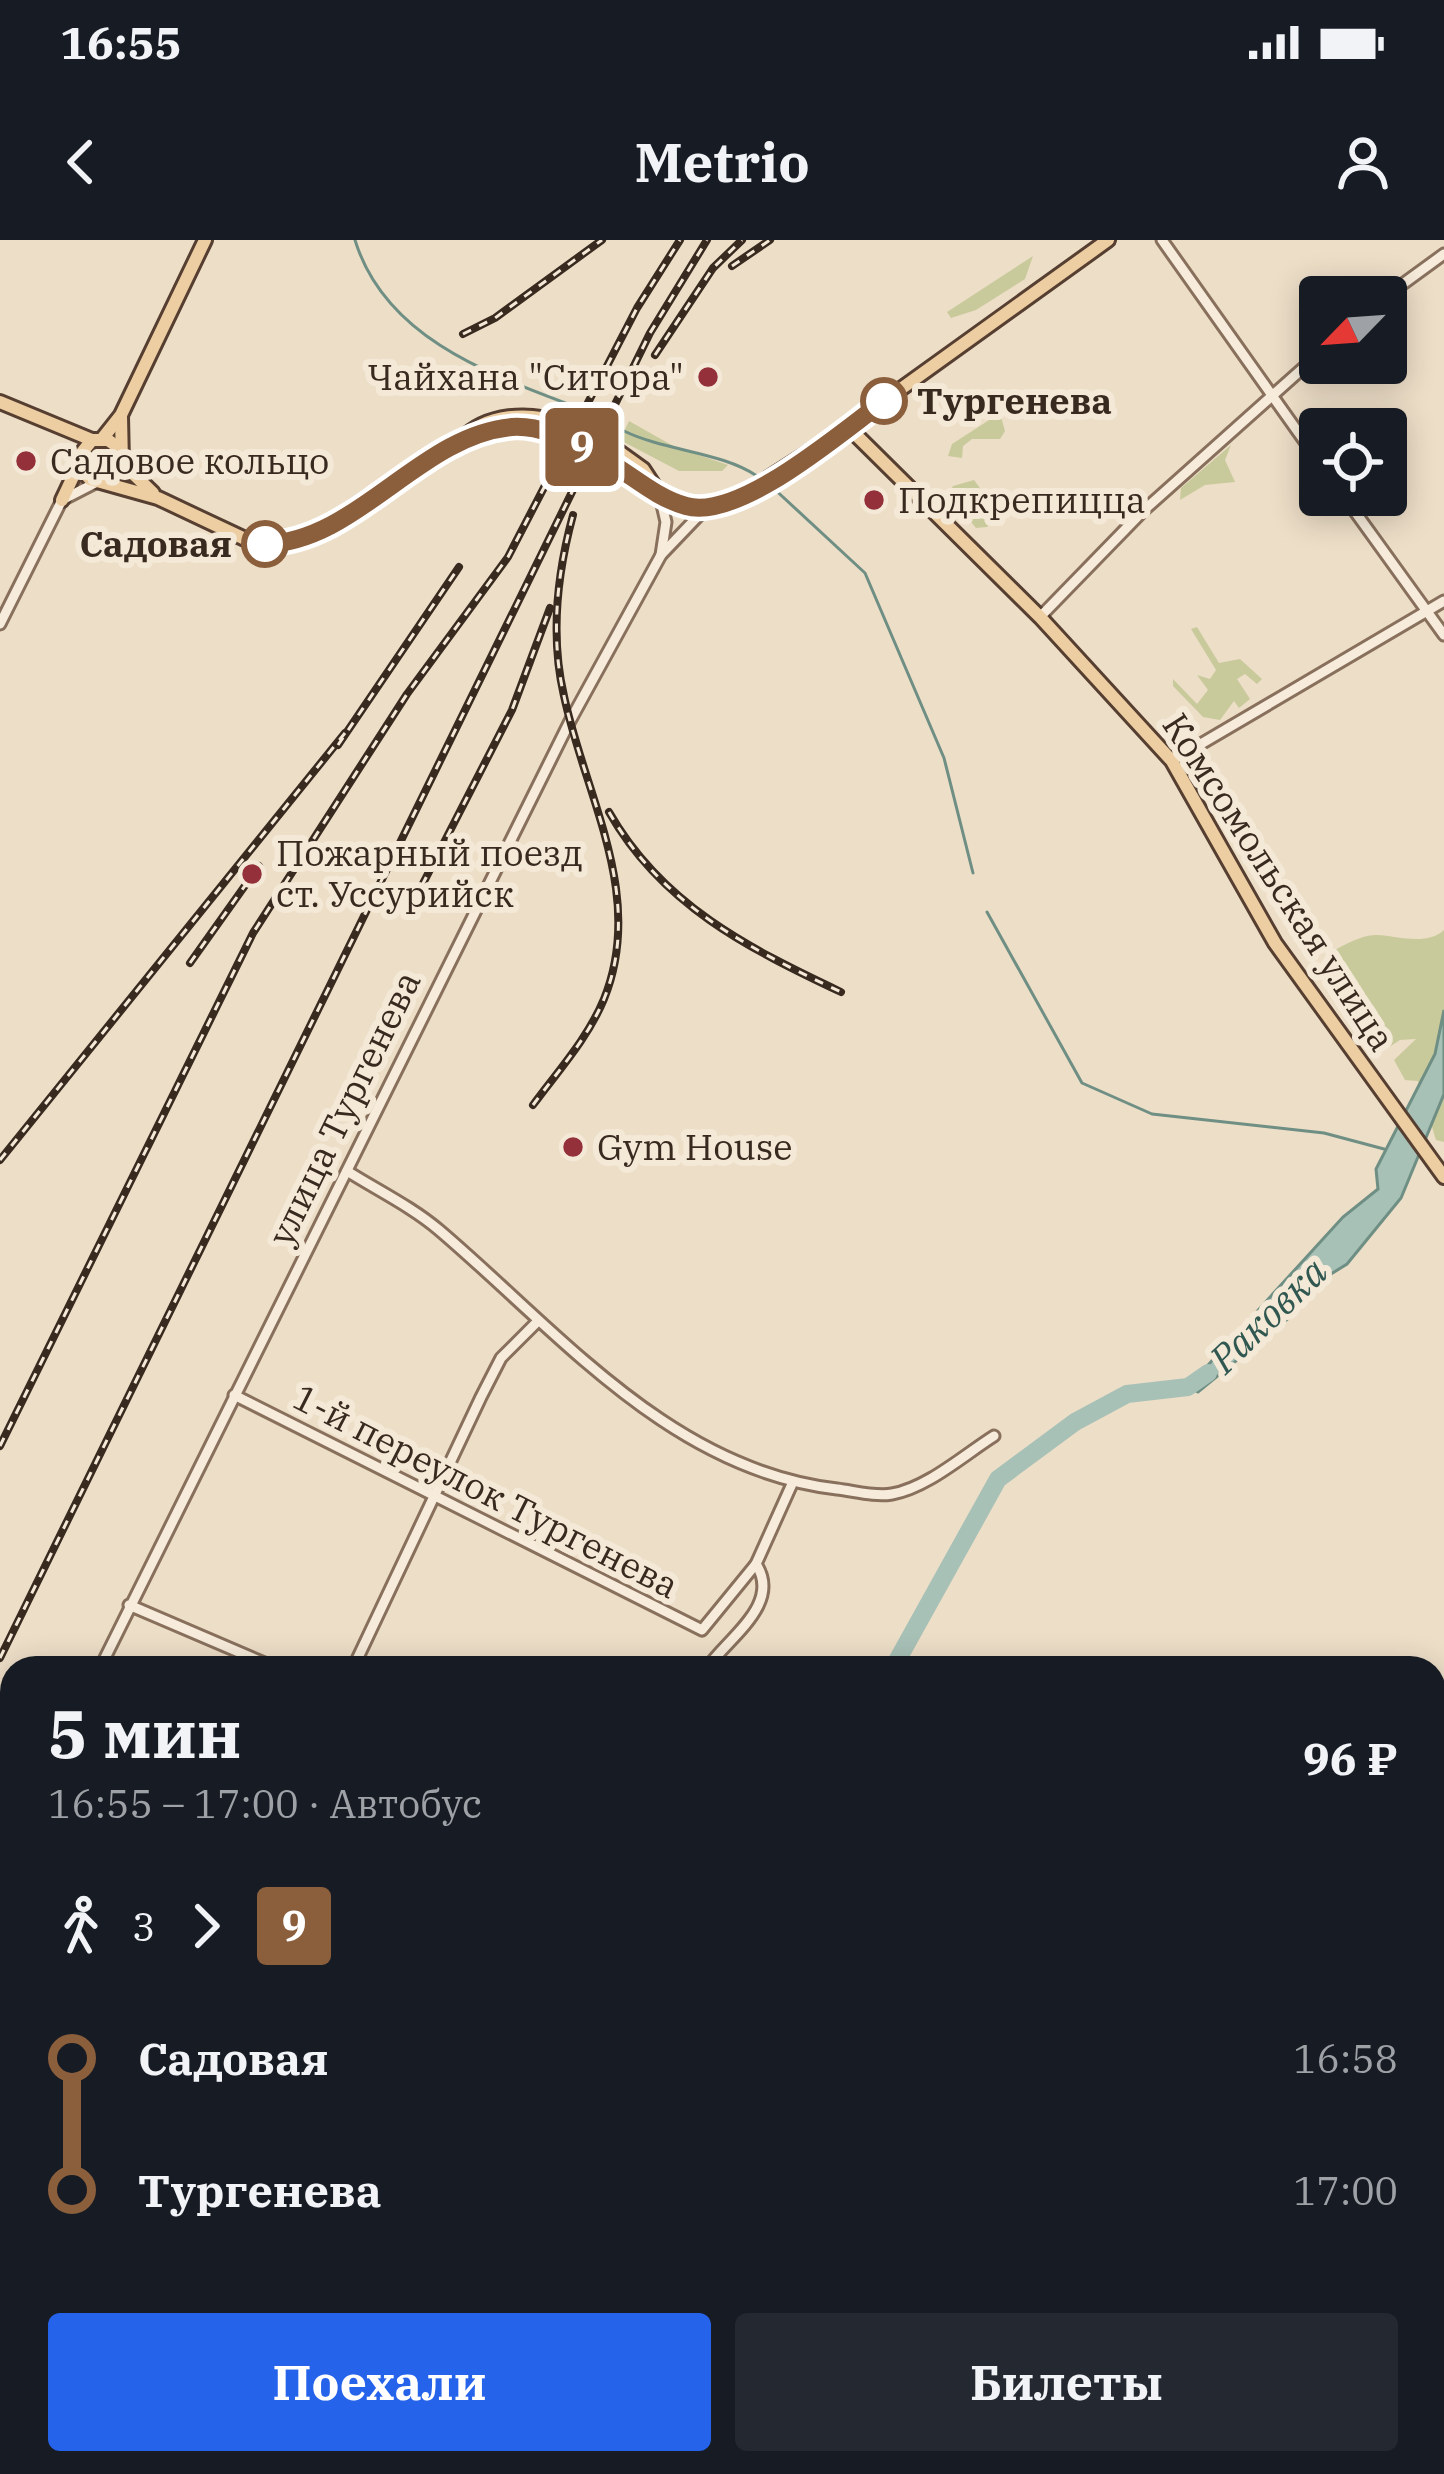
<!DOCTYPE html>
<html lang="ru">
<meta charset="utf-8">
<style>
:root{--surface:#171b24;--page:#242831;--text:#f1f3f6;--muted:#9ea1a6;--accent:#2563eb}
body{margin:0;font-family:"IBM Plex Serif",serif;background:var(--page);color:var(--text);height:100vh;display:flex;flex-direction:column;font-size:45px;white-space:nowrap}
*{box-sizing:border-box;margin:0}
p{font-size:39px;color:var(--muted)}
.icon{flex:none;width:66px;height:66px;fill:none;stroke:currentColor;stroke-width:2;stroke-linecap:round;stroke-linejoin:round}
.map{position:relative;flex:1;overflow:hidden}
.details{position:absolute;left:0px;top:1416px;width:1446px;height:819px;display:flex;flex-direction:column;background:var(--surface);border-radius:36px 36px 0 0;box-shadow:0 6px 30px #0003}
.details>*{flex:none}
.badge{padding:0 24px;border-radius:9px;font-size:42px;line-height:78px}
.needle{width:78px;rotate:245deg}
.fabs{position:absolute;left:1299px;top:36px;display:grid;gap:24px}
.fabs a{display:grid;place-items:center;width:108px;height:108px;border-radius:12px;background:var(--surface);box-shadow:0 6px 30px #0003;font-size:60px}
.map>.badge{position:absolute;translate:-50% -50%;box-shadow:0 0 0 6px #fff}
.legs{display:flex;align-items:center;gap:18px;height:132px;padding:0 48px;font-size:39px}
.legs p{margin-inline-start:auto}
.summary{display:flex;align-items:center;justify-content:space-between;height:204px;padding:0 48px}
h1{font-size:66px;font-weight:700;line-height:90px}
.cta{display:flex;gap:24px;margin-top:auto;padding:24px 48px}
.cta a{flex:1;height:138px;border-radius:12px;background:var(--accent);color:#fff;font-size:48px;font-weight:700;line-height:138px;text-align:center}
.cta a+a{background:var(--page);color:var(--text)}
ul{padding:0 48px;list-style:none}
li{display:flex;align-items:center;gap:42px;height:132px;font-size:45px}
li i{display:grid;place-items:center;width:18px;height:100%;margin:0 15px;background:currentColor}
li i::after{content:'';width:30px;height:30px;margin:-15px;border:9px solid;border-radius:50%;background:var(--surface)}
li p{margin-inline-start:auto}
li:first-child i{background:linear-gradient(#0000 50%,currentColor 0)}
li:last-child i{background:linear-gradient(currentColor 50%,#0000 0)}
.status{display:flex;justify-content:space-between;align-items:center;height:84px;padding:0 60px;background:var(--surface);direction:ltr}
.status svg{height:33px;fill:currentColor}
header{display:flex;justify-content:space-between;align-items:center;height:156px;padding:0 48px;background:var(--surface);font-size:54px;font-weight:700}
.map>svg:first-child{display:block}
</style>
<div class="status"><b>16:55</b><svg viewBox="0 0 49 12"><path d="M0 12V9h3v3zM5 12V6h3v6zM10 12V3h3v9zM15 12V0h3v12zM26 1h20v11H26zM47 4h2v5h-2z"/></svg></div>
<header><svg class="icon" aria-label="back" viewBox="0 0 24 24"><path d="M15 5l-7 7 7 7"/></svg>Metrio<svg class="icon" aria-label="person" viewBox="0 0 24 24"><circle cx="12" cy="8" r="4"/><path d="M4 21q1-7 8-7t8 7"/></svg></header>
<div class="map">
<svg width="1444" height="2234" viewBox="0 0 1444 2234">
<rect width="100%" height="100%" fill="#eddec7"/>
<g fill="#c9ca9c">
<polygon points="1033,16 1025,39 976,70 951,78 947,72"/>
<polygon points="1000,173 1005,191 1000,199 972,199 963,206 962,218 948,216 952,204"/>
<polygon points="629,181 675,207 728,225 722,231 679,231 620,200"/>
<polygon points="1231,205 1225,220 1235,242 1205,245 1180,260 1181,248"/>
<polygon points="974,240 999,274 987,287 976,288 948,254 953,246"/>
<polygon points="1197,387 1219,423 1240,419 1262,439 1257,444 1245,434 1237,439 1250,459 1239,468 1234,461 1220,480 1203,477 1173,446 1173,439 1197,464 1208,450 1197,435 1210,439 1216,430 1191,389"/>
<path d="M1444,690v212l-8,-2 -18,-59 -13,-1 -11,-20 22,-21 -16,1 -26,17 -9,-17 -4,-35 -34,-41 4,-12c13,-7 32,-18 46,-17 21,1 50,11 67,-5z"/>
<polygon points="710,2223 967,2223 967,2234 687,2234"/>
</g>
<polygon fill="#a8c1b7" stroke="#6f8f84" stroke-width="3" points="1444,770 1444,854 1401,958 1347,1024 1315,1044 1290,1077 1198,1152 1188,1147 1343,977 1378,949 1376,929 1435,814"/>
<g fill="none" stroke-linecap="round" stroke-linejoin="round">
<g stroke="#6f8f84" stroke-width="3">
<path d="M355,0c30,98 134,134 221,167"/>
<path d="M624,191c41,20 98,21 133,45"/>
<polyline points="770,245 865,333 944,518 973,633"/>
<polyline points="987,672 1082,843 1152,874 1324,893 1384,909"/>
</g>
<g stroke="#a8c1b7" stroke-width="18">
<polyline points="893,1428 998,1239 1075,1182 1127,1154 1188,1147 1208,1133"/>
<polyline points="230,2234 262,2223"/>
</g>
<g stroke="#c9baa6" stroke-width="12" stroke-dasharray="12 6" stroke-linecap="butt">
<polyline points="562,183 618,211"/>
<polyline points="557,194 608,221"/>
</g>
<g stroke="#88705d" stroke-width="15">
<g id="minor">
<polyline points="1162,0 1320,223"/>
<polyline points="1385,57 1444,14"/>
<polyline points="1343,255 1444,395"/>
<polyline points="660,256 666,282 661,315"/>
<polyline points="1040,377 1143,271 1320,113"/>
<polyline points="0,384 62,260 97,242"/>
<polyline points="1172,521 1444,361"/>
<path d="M347,931c30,19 65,36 92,59 120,102 232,240 398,259 17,2 38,8 55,5 35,-6 72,-39 102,-58"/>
<polyline points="234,1155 702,1390 756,1324"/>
<polyline points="129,1365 276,1428"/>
<polyline points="100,1428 570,481 661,315 704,270"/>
<polyline points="353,1428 481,1157 501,1118 536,1083"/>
<path d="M707,1428c22,-31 75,-64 49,-104l36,-80"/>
<polyline points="0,1615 12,1597"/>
<polyline points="0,2056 12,2064"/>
</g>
</g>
<g stroke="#563f31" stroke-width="18">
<g id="major">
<polyline points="0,162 92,200"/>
<polyline points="848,187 1040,377 1172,521 1275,703 1444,937"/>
<polyline points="102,199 121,175 205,0"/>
<path d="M461,200c26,-27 68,-28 101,-17"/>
<path d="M119,208l-11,-8h-16l-12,15 1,14 9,10 68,19 87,41 39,5 25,-8c63,-39 173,-129 248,-102"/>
<polyline points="618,211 643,229 658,252"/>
<path d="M608,221c34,22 74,59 117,45l123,-79 260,-187"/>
<polyline points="122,223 153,253"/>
<polyline points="108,241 122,223 121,176"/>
<polyline points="62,260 79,224"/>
</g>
</g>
<use href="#minor" stroke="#f7ecdb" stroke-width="9"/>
<use href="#major" stroke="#edcea2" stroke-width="12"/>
<g stroke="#392a20" stroke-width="8">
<g id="rail">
<polyline points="732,26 770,0"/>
<polyline points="463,94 495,78 602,0"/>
<polyline points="655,115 713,28 742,0"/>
<polyline points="338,505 459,327"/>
<path d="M609,572c53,93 139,136 232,180"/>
<polyline points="414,661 512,470 550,368"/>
<polyline points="190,723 259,626"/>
<path d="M533,865c25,-34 55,-67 71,-106 42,-104 -19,-203 -40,-303 -14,-60 -7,-122 9,-181"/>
<polyline points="0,920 345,493"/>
<polyline points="0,1206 253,693 407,454 508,317 637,68 680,0"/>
<polyline points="0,1418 650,93 707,0"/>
</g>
</g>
<use href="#rail" stroke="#f4e9d7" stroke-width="3" stroke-dasharray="9" stroke-linecap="butt"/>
</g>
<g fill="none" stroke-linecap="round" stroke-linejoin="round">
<g stroke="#fff" stroke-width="27">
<path id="line-1" d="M265,304c92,-2 155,-109 247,-117 32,-2 59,15 86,29 30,15 55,41 88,50 53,15 154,-73 198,-105"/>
</g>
<use href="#line-1" stroke="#8b5e3c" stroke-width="18"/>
</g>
<g fill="#94303a" stroke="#f4e9d7" stroke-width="4.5">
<circle cx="708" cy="137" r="12"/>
<circle cx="26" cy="221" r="12"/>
<circle cx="874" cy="260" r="12"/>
<circle cx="252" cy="634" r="12"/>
<circle cx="573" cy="907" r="12"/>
</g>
<g fill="#fff" stroke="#8b5e3c" stroke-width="6">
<circle cx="884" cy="161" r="21"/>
<circle cx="265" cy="304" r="21"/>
</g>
<g text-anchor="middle" stroke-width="12" stroke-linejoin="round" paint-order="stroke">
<g font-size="36" fill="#392a20" stroke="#f4e9d7" text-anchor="start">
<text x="684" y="150" text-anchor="end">Чайхана "Ситора"</text>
<text x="50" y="234">Садовое кольцо</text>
<text x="898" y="273">Подкрепицца</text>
<text x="276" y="626">Пожарный поезд<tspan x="276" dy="41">ст. Уссурийск</tspan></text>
<text x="597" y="920">Gym House</text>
</g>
<g font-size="36" font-weight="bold" fill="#392a20" stroke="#f4e9d7" text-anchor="start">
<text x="917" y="174">Тургенева</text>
<text x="232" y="317" text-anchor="end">Садовая</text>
</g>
<g font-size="36" fill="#392a20" stroke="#f4e9d7">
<text transform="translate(1279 642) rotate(57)" y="13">Комсомольская улица</text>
<text transform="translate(344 868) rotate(-64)" y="13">улица Тургенева</text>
<text transform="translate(486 1251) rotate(27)" y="13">1-й переулок Тургенева</text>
</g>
<g font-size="39" font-style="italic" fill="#305851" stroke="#f4e9d7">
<text transform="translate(1268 1075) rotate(-44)" y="14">Раковка</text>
</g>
</g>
</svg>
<div class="fabs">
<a><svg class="needle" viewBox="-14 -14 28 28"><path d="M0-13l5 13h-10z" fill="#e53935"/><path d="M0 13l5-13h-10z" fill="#9ea1a6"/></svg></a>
<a><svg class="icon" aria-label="locate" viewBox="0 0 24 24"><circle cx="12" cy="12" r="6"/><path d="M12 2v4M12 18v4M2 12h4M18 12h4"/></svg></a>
</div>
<b class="badge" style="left:582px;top:207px;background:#8b5e3c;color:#fff">9</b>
<section class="details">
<div class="summary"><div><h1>5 мин</h1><p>16:55 – 17:00 · Автобус</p></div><b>96 ₽</b></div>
<div class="legs"><svg class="icon" aria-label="walk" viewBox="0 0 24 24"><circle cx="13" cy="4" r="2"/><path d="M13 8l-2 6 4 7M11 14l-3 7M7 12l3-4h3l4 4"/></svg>3<svg class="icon" aria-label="forward" viewBox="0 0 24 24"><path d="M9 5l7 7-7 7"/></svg><b class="badge" style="background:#8b5e3c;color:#fff">9</b></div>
<ul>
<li><i style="color:#8b5e3c"></i><b>Садовая</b><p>16:58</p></li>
<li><i style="color:#8b5e3c"></i><b>Тургенева</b><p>17:00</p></li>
</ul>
<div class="cta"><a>Поехали</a><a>Билеты</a></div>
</section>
</div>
